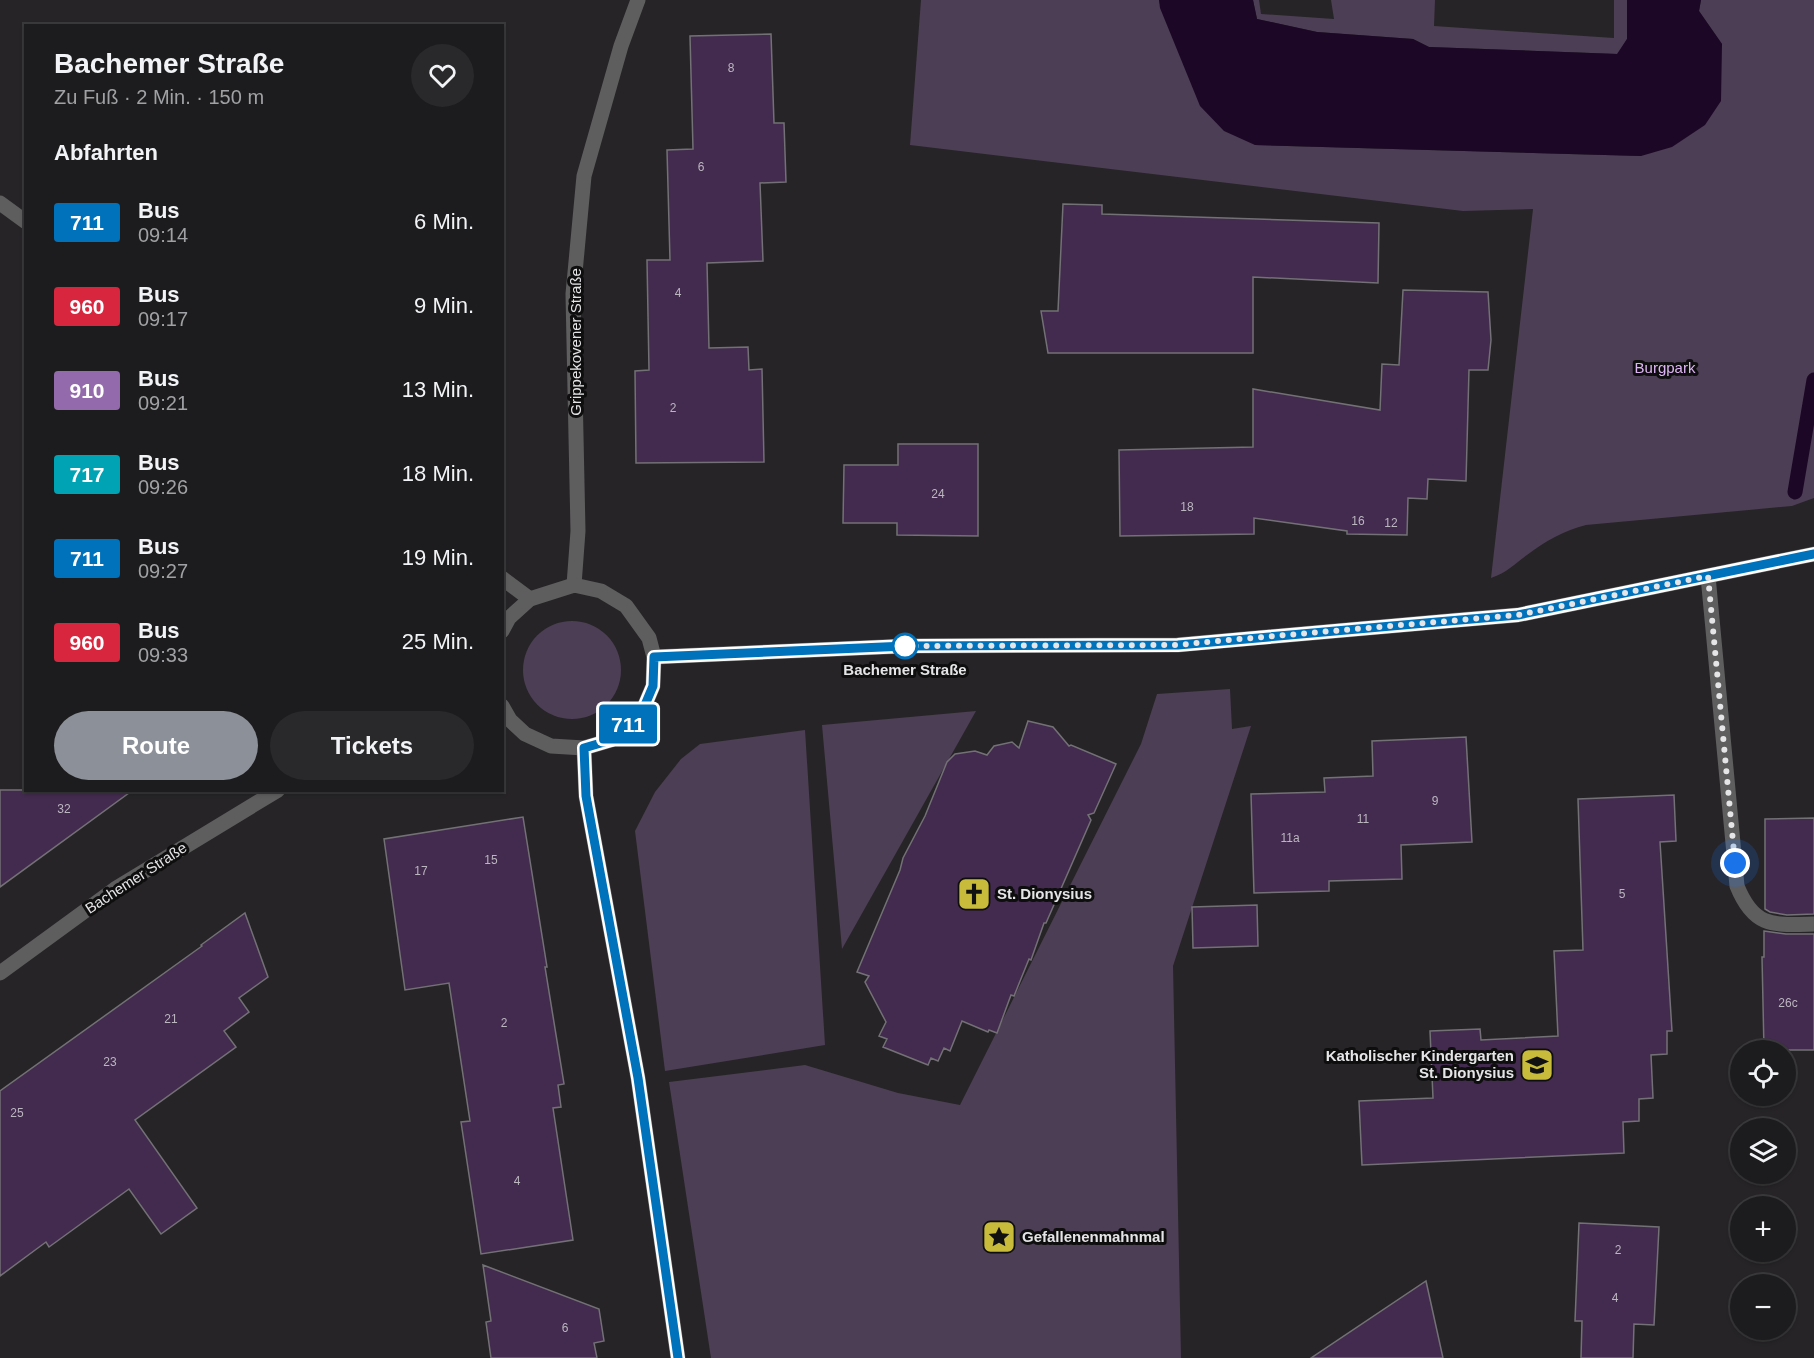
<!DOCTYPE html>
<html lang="de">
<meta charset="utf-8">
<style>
:root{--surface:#1c1b1d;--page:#29282a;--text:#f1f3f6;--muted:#a0a1a4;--line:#3a393b;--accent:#8c9099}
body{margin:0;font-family:Arial,sans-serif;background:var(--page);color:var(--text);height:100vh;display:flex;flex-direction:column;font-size:22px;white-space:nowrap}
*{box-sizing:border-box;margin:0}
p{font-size:20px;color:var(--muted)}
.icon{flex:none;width:33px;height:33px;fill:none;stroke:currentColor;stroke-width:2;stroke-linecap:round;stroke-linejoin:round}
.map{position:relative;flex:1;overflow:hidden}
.side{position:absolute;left:24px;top:24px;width:480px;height:768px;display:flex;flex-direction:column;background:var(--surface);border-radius:0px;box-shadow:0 2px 4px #0004,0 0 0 2px var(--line)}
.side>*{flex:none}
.badge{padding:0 12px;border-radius:4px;font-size:21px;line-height:39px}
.tools{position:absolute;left:1730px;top:1040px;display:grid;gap:12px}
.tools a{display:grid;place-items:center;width:66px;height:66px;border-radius:50%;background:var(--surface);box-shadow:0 2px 4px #0004,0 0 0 2px var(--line);font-size:30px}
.you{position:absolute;width:30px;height:30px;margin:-15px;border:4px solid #fff;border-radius:50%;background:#1a73e8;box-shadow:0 0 0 9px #1a73e833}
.map>.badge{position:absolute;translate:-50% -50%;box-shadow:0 0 0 3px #fff}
h2{padding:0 30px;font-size:22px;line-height:54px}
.round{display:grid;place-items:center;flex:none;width:63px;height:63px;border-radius:32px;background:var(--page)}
.headline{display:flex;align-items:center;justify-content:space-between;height:102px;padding:0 30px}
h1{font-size:28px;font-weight:700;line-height:45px}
.button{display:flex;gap:12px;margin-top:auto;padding:12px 30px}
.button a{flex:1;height:69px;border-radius:36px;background:var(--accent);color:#fff;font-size:24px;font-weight:700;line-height:69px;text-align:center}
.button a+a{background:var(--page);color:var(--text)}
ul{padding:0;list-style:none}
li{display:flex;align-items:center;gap:18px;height:84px;padding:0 30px}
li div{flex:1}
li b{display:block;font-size:22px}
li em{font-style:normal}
li .badge{min-width:66px;font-weight:700;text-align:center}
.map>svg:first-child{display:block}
</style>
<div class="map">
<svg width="1814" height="1358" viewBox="0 0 1814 1358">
<rect width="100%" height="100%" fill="#262427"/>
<g fill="#4c3e54">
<path d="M921,0h238l2,8 94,137 386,11 81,-112 -23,-33 2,-11h113v498l-22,8 -206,19c-21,5 -42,17 -59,30 -14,10 -19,17 -36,23l42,-369 -70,2 -553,-66z"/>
<polygon points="1253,0 1259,0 1261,14 1334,19 1331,0 1435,0 1434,26 1614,38 1614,0 1627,0 1627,39 1618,54 1429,47 1413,39 1317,32 1257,19"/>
<circle cx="572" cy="670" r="49"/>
<polygon points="1230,689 1232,729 1251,726 1173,966 1181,1358 711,1358 669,1082 805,1065 898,1093 960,1105 1141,744 1157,694"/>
<polygon points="976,711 842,949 822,725"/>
<polygon points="805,730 825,1045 665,1071 635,831 655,792 681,759 700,744"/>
</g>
<polygon fill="#1d0727" points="1159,0 1253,0 1257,19 1317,32 1413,39 1429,47 1617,54 1627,39 1627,0 1701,0 1699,11 1722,44 1721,101 1705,125 1672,147 1641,156 1255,145 1224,131 1200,106 1160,8"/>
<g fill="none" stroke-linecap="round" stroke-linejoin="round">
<polyline stroke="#1d0727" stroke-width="15" points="1795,492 1814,380"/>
</g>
<g fill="#422b4e" stroke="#737175" stroke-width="1.5">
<polygon points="771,34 774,123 784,123 786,182 760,183 763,261 707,263 709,348 748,347 749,370 762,369 764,462 636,463 635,371 649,370 647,260 670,260 667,150 693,149 690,36"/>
<polygon points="1063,204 1102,205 1102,214 1379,223 1378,283 1253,277 1253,353 1048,353 1041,311 1058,311"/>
<polygon points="1403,290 1488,292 1491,340 1488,370 1469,370 1466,481 1428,479 1427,499 1408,498 1407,535 1347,534 1347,531 1254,518 1254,534 1120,536 1119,450 1253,447 1253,389 1380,410 1382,364 1399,365"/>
<polygon points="898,444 978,444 978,536 897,535 897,523 843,523 844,465 898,465"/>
<polygon points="1028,721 1053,727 1069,746 1071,745 1116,764 1094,813 1088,815 1091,820 1046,923 1044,923 1031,960 1029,959 1014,996 1011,995 997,1033 989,1030 988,1032 962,1021 950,1051 944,1048 938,1061 931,1058 928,1065 883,1047 887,1039 879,1036 886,1022 865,982 869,976 857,972 900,870 903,858 925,816 947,762 955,754 975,751 987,755 994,746 1012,742 1019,748"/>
<polygon points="1466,737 1472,842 1401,845 1402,879 1329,881 1329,891 1254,893 1251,794 1325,792 1324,778 1373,776 1372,741"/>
<polygon points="0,790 133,790 0,887"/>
<polygon points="1674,795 1676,841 1660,842 1672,1031 1667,1031 1667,1054 1651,1055 1653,1098 1639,1099 1639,1121 1623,1122 1624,1153 1362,1165 1359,1101 1433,1098 1430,1031 1480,1029 1481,1040 1558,1036 1554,951 1583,950 1578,799"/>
<polygon points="523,817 547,967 545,967 564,1084 558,1085 561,1107 553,1108 573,1240 481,1254 461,1122 470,1121 449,983 405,990 384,839"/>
<polygon points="1814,818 1814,914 1787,915 1770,912 1765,909 1765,819"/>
<polygon points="1257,905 1258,946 1193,948 1192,907"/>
<polygon points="245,913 268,977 239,998 249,1012 224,1031 236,1047 135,1120 197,1208 161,1234 129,1189 49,1247 46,1242 0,1276 0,1091 202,946 201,945"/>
<polygon points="1764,931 1786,934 1814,934 1814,1050 1764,1050 1762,957 1764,957"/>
<polygon points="1579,1223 1659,1227 1654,1325 1634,1324 1633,1358 1581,1358 1582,1321 1575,1321"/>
<polygon points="483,1265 599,1309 604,1341 594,1343 597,1358 491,1358 486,1322 491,1321"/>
<polygon points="1426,1281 1443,1358 1311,1358"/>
</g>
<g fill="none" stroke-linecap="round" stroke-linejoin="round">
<path stroke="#5f5e5f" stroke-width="15" d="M1708,576l29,310c17,42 36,39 77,38"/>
<g stroke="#5f5e5f" stroke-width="15">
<polyline points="0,203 26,222"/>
<polyline points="502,578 530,599"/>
<polyline points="574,585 578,531 573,294 584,176 621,46 638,0"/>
<polyline points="584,748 586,796 638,1078 678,1358"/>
</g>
<g stroke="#5f5e5f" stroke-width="15">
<polyline points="502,631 509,618 530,599 574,585 601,591 626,606 649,638 654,657 653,686 642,712 611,740 584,748 551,746 525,734 510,720 502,706"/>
<polyline points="654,657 906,646 1177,645 1459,620 1518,615 1814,554"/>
<polyline points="0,973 115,889 278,790"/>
</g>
</g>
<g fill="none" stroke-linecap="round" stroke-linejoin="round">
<g stroke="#fff" stroke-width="14">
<polyline id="line" points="678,1358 638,1078 586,796 584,748 611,740 642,712 653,686 654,657 906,646 1178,645 1437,622 1518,615 1814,554"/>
</g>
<use href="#line" stroke="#0072bc" stroke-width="9"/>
<polyline stroke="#e5e4e6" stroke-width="6" stroke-dasharray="0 10.8" points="905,646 1178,645 1217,641 1518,615 1708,576 1735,863"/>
</g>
<defs>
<g id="church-square" transform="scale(1.725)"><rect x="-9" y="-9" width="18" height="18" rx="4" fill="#c8bb3b" stroke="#0f0e0f"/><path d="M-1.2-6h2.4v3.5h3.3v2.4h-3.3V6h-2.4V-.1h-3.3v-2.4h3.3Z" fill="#111"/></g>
<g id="school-square" transform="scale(1.725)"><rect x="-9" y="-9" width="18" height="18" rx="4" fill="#c8bb3b" stroke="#0f0e0f"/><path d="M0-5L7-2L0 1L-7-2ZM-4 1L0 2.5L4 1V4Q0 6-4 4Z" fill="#111"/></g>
<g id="sight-square" transform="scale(1.725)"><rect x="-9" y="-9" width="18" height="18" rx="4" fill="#c8bb3b" stroke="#0f0e0f"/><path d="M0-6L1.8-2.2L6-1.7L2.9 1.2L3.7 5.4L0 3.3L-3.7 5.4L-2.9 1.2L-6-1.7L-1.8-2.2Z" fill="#111"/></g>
</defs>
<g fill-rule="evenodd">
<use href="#church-square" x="974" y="894"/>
<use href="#school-square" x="1537" y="1065"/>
<use href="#sight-square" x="999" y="1237"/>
</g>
<circle fill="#fff" stroke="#0072bc" stroke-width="3" cx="905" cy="646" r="12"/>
<g text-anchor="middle" stroke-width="6" stroke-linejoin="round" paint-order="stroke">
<g font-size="12" fill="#bcb6c0">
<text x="731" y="72">8</text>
<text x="701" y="171">6</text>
<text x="678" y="297">4</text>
<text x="673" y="412">2</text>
<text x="938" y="498">24</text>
<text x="1187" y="511">18</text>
<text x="1358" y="525">16</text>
<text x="1391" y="527">12</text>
<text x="1435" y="805">9</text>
<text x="64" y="813">32</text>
<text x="1363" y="823">11</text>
<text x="1290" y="842">11a</text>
<text x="491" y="864">15</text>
<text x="421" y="875">17</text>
<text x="1622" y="898">5</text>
<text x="1788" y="1007">26c</text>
<text x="171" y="1023">21</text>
<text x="504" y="1027">2</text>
<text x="110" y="1066">23</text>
<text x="17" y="1117">25</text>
<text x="517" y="1185">4</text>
<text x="1618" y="1254">2</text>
<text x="1615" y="1302">4</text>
<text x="565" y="1332">6</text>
</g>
<g font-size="15" fill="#e5e4e6" stroke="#0f0e0f">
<text transform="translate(576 342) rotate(-90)" y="5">Grippekovener Straße</text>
<text transform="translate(136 878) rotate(-33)" y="5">Bachemer Straße</text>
</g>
<g font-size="15" fill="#dfb6f5" stroke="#0f0e0f">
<text x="1665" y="373">Burgpark</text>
</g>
<g font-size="15" font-weight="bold" fill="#e5e4e6" stroke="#0f0e0f">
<text x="905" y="675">Bachemer Straße</text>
</g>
<g font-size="15" font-weight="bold" fill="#e5e4e6" stroke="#0f0e0f" text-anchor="start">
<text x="997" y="899">St. Dionysius</text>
<text x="1514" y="1061" text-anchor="end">Katholischer Kindergarten<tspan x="1514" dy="17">St. Dionysius</tspan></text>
<text x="1022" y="1242">Gefallenenmahnmal</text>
</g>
</g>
</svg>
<div class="tools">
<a><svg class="icon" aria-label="locate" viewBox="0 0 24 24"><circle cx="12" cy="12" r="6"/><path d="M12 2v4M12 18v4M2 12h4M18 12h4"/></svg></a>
<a><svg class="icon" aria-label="layers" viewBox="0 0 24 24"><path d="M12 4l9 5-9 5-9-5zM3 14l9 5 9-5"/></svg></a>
<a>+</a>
<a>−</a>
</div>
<div class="you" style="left:1735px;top:863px"></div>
<b class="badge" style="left:628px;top:724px;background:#0072bc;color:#fff">711</b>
<section class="side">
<div class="headline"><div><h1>Bachemer Straße</h1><p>Zu Fuß · 2 Min. · 150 m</p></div><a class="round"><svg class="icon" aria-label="heart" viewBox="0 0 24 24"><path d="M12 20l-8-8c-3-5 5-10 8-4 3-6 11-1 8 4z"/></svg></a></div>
<h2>Abfahrten</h2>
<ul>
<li><span class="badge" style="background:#0072bc;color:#fff">711</span><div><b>Bus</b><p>09:14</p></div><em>6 Min.</em></li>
<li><span class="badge" style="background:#d7263d;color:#fff">960</span><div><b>Bus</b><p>09:17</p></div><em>9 Min.</em></li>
<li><span class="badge" style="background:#936aab;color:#fff">910</span><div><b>Bus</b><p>09:21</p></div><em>13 Min.</em></li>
<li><span class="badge" style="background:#00a3b4;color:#fff">717</span><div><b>Bus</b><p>09:26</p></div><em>18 Min.</em></li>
<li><span class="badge" style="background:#0072bc;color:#fff">711</span><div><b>Bus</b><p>09:27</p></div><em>19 Min.</em></li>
<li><span class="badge" style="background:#d7263d;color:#fff">960</span><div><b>Bus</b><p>09:33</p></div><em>25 Min.</em></li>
</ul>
<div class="button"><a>Route</a><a>Tickets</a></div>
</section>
</div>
